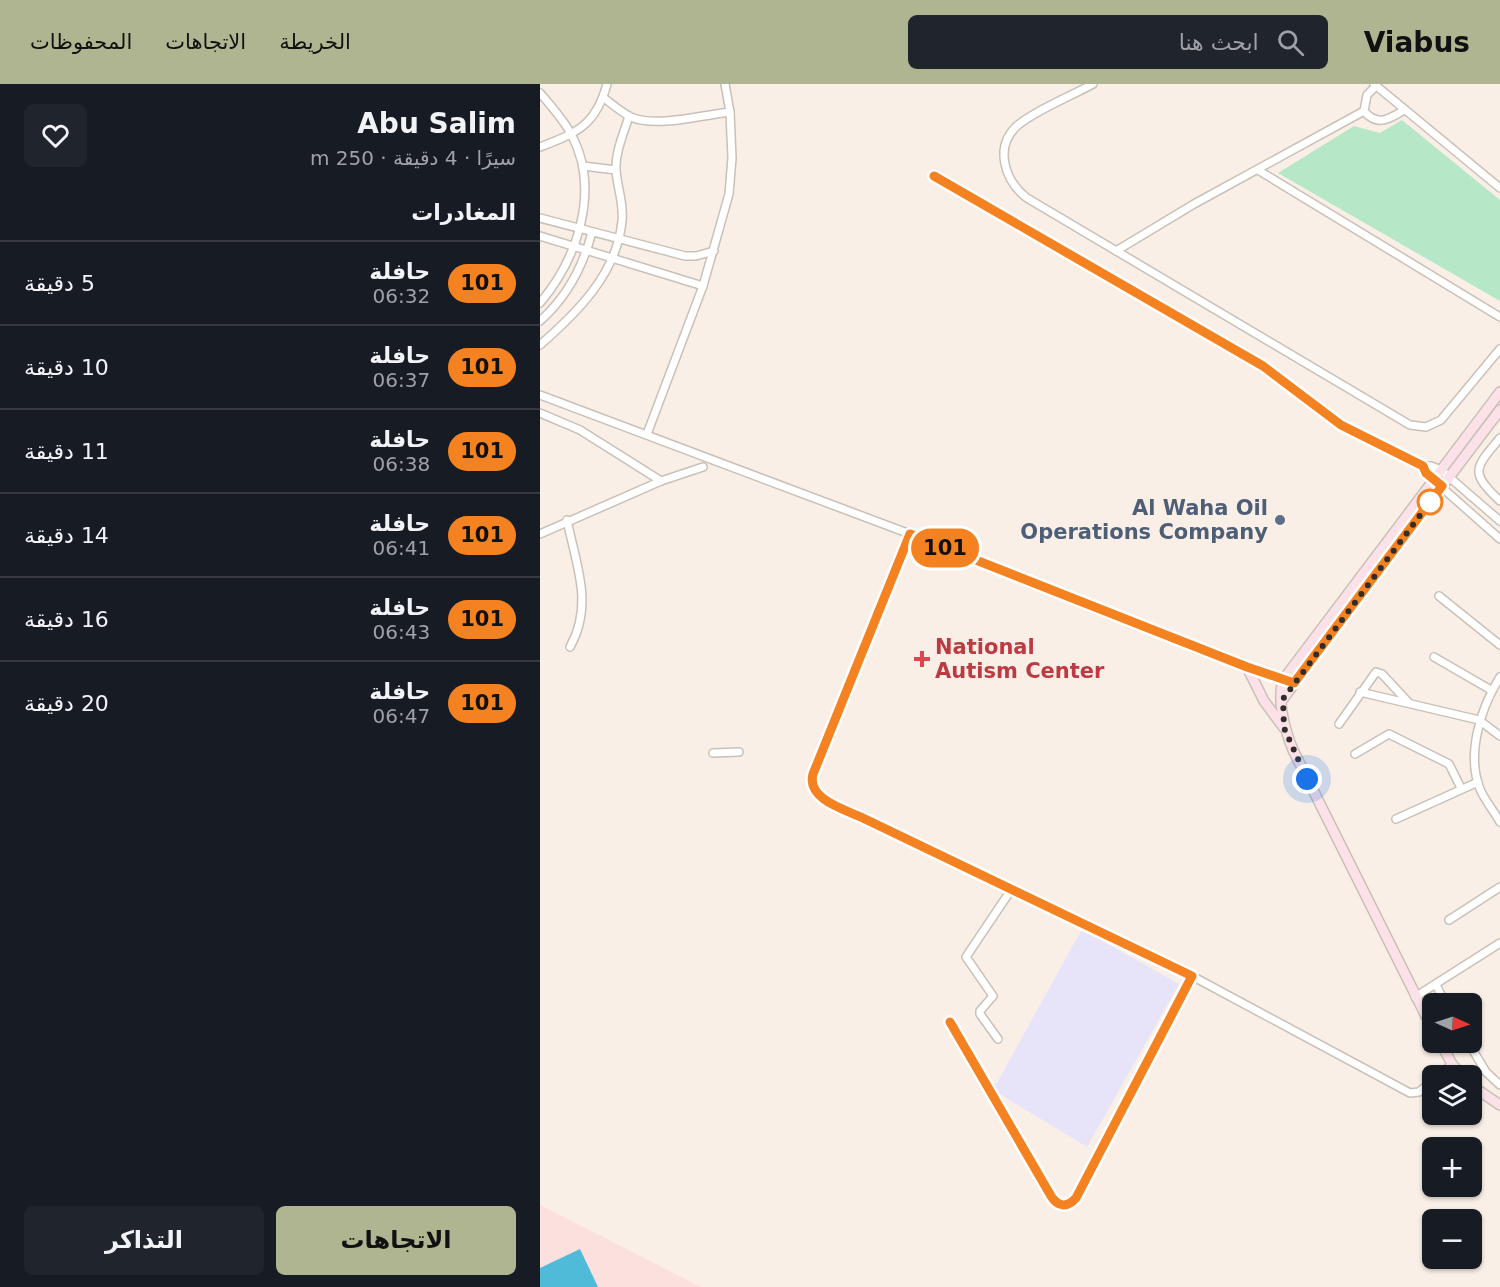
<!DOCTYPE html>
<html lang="ar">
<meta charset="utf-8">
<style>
:root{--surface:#171b24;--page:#20242c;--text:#f1f3f6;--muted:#9ea1a6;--line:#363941;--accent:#aeb590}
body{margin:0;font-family:"DejaVu Sans","Noto Sans Arabic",sans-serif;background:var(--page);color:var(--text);direction:rtl;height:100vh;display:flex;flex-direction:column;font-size:22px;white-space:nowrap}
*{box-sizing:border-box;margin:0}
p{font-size:20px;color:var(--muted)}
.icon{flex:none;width:33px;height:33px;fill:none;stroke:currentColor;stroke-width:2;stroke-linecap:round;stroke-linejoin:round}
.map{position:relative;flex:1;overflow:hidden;direction:ltr}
.side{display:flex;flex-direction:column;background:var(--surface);width:540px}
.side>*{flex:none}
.badge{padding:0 12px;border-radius:20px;font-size:21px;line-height:39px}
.needle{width:39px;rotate:93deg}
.buttons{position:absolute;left:882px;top:909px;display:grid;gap:12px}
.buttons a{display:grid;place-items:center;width:60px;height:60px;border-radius:9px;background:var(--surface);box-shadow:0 2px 4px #0004;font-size:30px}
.you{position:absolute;width:30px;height:30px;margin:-15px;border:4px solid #fff;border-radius:50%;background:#1a73e8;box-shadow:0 0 0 9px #1a73e833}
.map>.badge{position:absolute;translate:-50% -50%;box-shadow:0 0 0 3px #fff}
h2{padding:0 24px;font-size:22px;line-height:54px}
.round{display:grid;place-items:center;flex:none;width:63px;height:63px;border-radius:9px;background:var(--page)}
.overview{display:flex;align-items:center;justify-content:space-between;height:102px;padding:0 24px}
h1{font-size:28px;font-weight:700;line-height:45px}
.cta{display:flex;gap:12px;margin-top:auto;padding:12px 24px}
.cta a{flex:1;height:69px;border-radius:9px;background:var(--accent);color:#111;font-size:24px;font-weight:700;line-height:69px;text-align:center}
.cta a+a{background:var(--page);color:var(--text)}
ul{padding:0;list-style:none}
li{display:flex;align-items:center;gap:18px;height:84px;padding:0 24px;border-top:2px solid var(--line)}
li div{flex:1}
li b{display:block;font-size:22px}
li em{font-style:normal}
li .badge{min-width:66px;font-weight:700;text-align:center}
header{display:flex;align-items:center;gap:36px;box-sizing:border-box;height:84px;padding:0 30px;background:var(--accent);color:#111}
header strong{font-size:28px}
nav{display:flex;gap:33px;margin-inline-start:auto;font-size:21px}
.search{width:420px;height:54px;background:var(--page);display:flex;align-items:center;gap:15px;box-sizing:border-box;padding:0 21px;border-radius:9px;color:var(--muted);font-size:22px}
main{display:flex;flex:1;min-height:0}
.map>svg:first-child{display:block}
</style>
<header>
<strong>Viabus</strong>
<div class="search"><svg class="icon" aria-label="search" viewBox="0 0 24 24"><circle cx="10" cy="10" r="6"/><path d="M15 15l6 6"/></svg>ابحث هنا</div>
<nav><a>الخريطة</a><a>الاتجاهات</a><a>المحفوظات</a></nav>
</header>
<main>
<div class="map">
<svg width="960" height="1203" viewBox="0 0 960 1203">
<rect width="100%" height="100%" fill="#f9efe7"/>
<polygon fill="#fbe0de" points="0,1121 161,1203 0,1203"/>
<polygon fill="#e7e4fa" points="542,845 639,900 547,1063 453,1006"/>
<polygon fill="#b6e7c6" points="862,36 960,116 960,217 738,89 814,42 840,49"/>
<polygon fill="#50bad9" points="40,1165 58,1203 0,1203 0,1184"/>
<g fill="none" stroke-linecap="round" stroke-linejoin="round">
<g stroke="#c9c0b8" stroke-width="10">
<g id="minor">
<path d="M553,0c-22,12 -57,26 -75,41 -25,22 -13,56 9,73l383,227 16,2 15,-7 59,-71"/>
<polyline points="834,0 960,104"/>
<path d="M836,2l-9,9 -3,16c13,16 26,8 40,-1"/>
<path d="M0,9c11,13 23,26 31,41 30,55 7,124 -31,169"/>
<path d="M64,14c8,6 17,14 27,19 24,11 72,-2 99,-5"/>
<path d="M0,63c37,-14 56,-22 67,-63"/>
<polyline points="43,82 76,86"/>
<polyline points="718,86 960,233"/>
<polyline points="394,92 723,282 801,341 883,382 891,382 901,386 960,437"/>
<polyline points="0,134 145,172 156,172 174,167"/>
<polyline points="0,152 163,202"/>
<polyline points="576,167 654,120 824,27"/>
<path d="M0,237c27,-24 43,-54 52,-89"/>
<path d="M0,261c38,-33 77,-72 82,-124 2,-18 -5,-34 -6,-51 -1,-18 8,-37 13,-54"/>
<polyline points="0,311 370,450 707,583 754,599"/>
<polyline points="0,329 40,346 121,397"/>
<polyline points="107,350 163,202 189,110 192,74 190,28 185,0"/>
<path d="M960,354c-25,30 -31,34 0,63"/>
<polyline points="883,382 889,392 960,455"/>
<path d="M27,436c9,45 27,84 3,127"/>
<polyline points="0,450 121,397 163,383"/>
<polyline points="370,450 273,690 272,702 278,712 652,892 870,1009 879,1008 892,997"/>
<polyline points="899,512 960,561"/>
<polyline points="894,573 951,606"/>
<path d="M960,593c-19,30 -34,77 -20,112 5,12 14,22 20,33"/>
<polyline points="820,608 939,636 960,652"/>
<polyline points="799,640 836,588 842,590 868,618"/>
<polyline points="173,669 199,668"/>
<polyline points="815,670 849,650 909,680 921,704"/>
<polyline points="856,735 938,698"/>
<polyline points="909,836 960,803"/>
<polyline points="896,901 906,920"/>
<polyline points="875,913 960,859"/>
<path d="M409,938l102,174c7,11 16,12 25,2l116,-222"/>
<polyline points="458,955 440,930 440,927 453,912 426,873 471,806"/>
<polyline points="928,958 946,988 960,1001"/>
<polyline points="899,992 912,980"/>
</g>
</g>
<g stroke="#c9c0b8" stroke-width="12">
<g id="secondary">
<polyline points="707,583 724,617 744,644"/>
<polyline points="743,615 797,541 960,326"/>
<path d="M892,944l-139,-278c-8,-20 -16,-48 -10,-70l217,-288"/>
<polyline points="900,958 912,980 922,992"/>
<polyline points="932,1002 960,1021"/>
</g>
</g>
<use href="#minor" stroke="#fff" stroke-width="7"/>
<use href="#secondary" stroke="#fce2e8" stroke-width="9"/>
</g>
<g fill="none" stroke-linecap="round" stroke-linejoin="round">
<g stroke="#fff" stroke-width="14">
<path id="line" d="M394,92l329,190 78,59 82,41 3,7 16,13 -148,197 -47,-16 -337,-133 -97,240c-7,26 34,36 52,45l327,157 -116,222c-9,10 -18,9 -25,-2l-101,-174"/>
</g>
<use href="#line" stroke="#f58220" stroke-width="9"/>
<polyline stroke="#312d2a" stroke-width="6" stroke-dasharray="0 10.8" points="767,695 744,644 743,615 890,418"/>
</g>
<circle fill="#fff" stroke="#f58220" stroke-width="3" cx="890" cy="418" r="12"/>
<circle fill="#5c6f8a" stroke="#f9efe7" stroke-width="2" cx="740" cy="436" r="6"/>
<path fill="#e0444e" stroke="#f9efe7" stroke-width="2" d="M379 566h6v6h6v6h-6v6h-6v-6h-6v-6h6z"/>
<g text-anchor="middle" stroke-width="5" stroke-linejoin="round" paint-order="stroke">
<g font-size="21" font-weight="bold" fill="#4e5e75" stroke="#f9efe7" text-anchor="end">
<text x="728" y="431">Al Waha Oil<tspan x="728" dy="24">Operations Company</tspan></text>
</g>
<g font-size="21" font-weight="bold" fill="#be3a42" stroke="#f9efe7" text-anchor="start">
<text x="395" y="570">National<tspan x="395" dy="24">Autism Center</tspan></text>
</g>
</g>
</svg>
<div class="buttons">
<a><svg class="needle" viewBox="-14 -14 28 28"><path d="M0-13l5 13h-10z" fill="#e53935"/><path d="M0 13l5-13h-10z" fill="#9ea1a6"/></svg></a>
<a><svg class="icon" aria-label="layers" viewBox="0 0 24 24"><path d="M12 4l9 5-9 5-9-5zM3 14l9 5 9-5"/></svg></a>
<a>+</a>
<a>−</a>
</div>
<div class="you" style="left:767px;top:695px"></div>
<b class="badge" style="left:405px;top:464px;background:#f58220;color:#111">101</b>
</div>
<section class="side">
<div class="overview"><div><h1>Abu Salim</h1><p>سيرًا · 4 دقيقة · 250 m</p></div><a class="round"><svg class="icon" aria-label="heart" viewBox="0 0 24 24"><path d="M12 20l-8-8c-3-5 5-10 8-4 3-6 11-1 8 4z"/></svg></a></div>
<h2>المغادرات</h2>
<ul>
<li><span class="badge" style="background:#f58220;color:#111">101</span><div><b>حافلة</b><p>06:32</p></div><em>5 دقيقة</em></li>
<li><span class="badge" style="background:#f58220;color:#111">101</span><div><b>حافلة</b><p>06:37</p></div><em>10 دقيقة</em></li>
<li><span class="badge" style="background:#f58220;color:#111">101</span><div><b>حافلة</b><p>06:38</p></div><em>11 دقيقة</em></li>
<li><span class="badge" style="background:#f58220;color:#111">101</span><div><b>حافلة</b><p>06:41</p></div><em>14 دقيقة</em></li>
<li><span class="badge" style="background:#f58220;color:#111">101</span><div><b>حافلة</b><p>06:43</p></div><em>16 دقيقة</em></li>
<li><span class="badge" style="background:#f58220;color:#111">101</span><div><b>حافلة</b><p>06:47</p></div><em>20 دقيقة</em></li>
</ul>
<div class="cta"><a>الاتجاهات</a><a>التذاكر</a></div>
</section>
</main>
